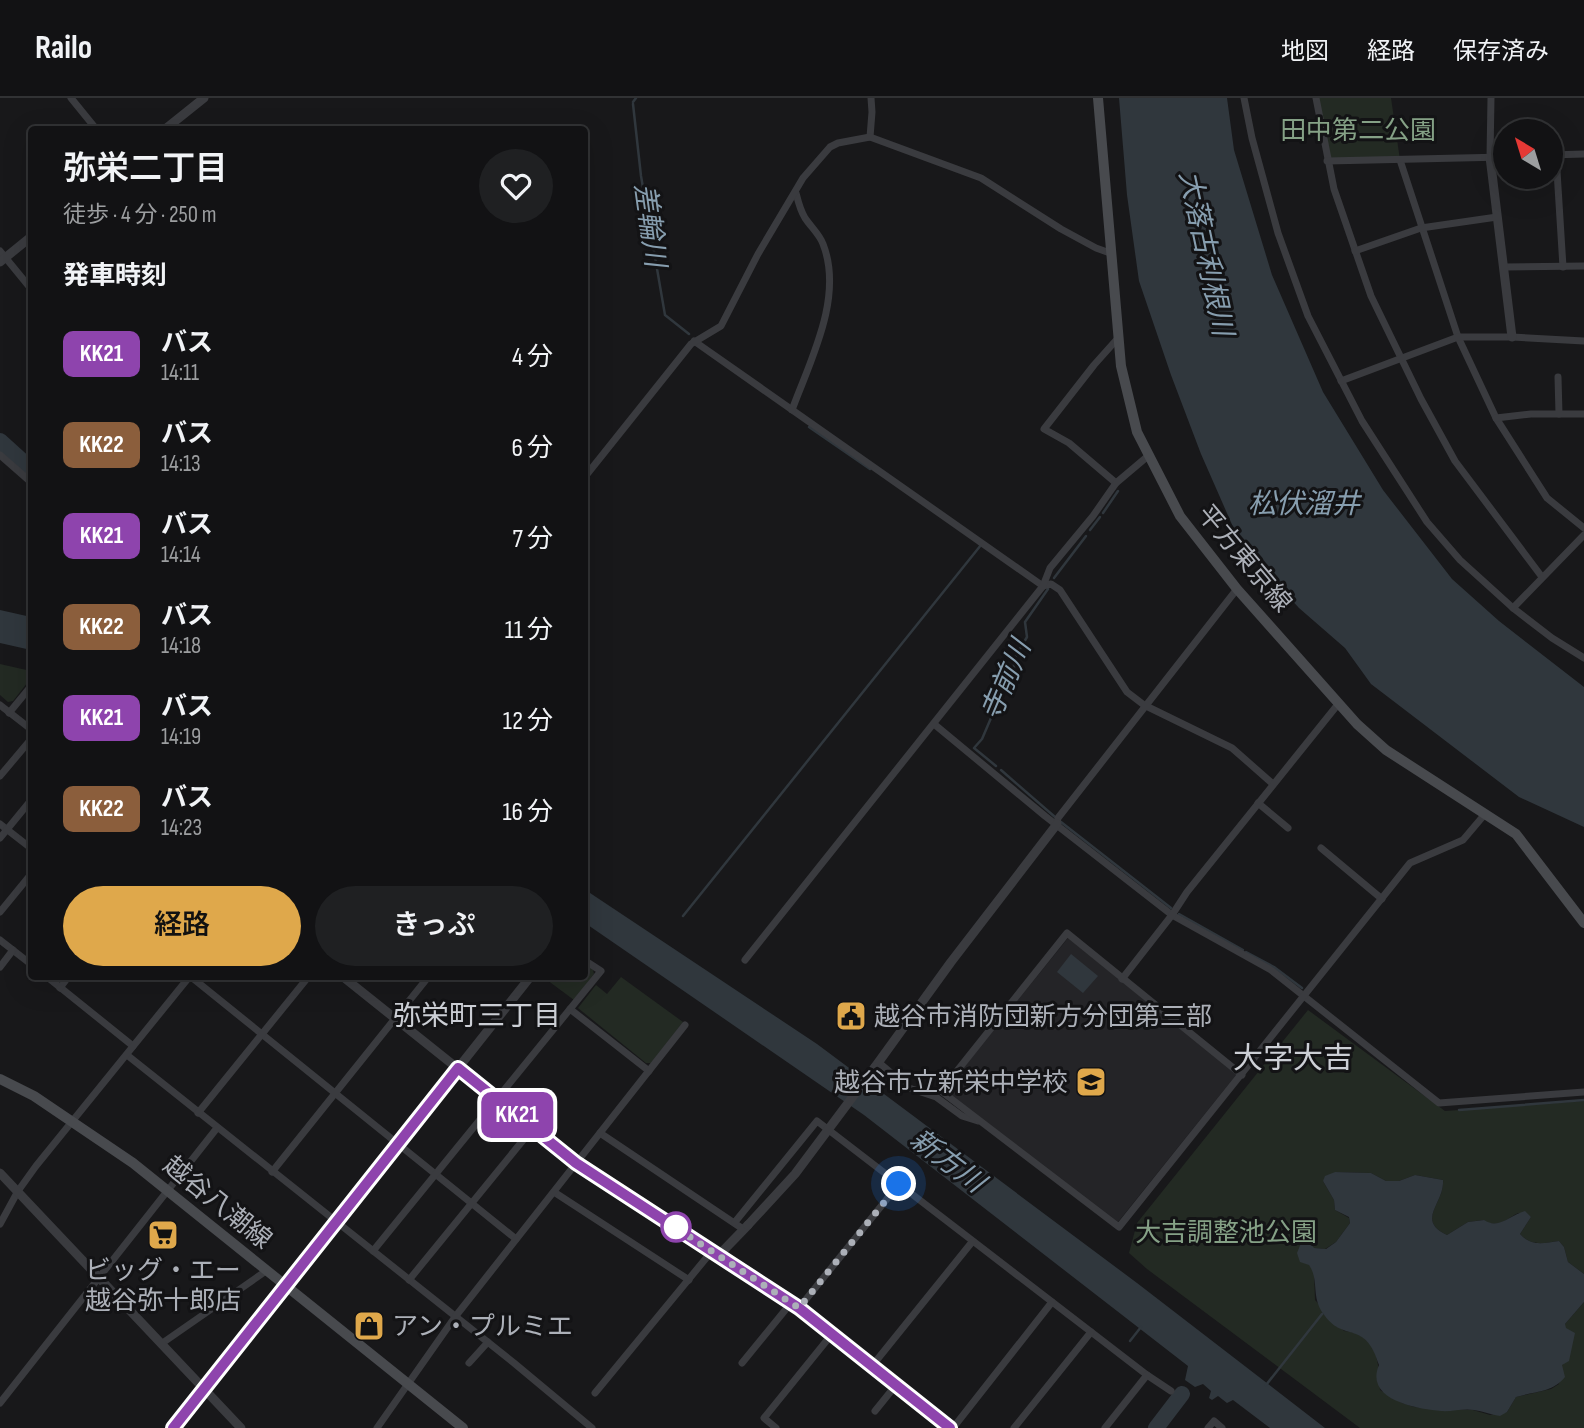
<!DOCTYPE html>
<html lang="ja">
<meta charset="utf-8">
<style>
:root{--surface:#121214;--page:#1f2022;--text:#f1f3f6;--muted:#9c9ea0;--line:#313234;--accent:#dfa84b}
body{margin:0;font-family:"Sofia Sans Condensed","Noto Sans JP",sans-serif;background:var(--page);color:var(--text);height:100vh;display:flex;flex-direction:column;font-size:26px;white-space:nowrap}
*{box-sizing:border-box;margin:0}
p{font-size:23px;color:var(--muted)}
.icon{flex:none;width:38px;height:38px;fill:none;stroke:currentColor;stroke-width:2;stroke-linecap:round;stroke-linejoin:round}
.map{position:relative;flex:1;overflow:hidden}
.side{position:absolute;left:28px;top:28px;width:560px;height:854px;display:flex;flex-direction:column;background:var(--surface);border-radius:7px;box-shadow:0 7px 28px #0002,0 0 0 2px var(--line)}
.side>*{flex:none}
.badge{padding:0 14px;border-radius:10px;font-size:24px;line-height:46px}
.needle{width:46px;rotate:322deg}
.fabs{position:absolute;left:1493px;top:21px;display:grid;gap:14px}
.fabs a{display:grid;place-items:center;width:70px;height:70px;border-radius:50%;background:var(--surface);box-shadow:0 7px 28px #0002,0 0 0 2px var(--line);font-size:35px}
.you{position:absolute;width:35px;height:35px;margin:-18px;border:5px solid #fff;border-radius:50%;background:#1a73e8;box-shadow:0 0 0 10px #1a73e833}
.map>.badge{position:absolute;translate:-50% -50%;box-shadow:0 0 0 4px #fff}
h2{padding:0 35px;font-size:26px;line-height:63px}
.round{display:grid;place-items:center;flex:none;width:74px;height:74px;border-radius:37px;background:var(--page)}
.overview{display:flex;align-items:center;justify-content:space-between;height:119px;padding:0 35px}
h1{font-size:33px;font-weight:600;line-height:52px}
.primary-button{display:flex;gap:14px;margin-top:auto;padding:14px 35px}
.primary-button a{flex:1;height:80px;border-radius:42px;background:var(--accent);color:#111;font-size:28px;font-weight:600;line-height:80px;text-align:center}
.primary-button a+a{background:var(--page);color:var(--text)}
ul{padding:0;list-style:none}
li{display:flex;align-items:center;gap:21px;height:91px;padding:0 35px}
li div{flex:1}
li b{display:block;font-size:26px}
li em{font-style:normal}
li .badge{min-width:77px;font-weight:700;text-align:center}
header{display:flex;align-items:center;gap:42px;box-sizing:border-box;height:98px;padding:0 35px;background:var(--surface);border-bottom:2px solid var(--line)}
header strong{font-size:33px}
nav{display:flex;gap:38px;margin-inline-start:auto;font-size:24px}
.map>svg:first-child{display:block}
</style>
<header>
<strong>Railo</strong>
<nav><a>地図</a><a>経路</a><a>保存済み</a></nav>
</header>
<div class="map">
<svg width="1584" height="1330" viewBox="0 0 1584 1330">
<rect width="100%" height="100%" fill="#18181a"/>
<polygon fill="#242427" points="1068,840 1237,976 1118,1124 945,992"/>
<g fill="#232a23">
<polygon points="1316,0 1391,0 1400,62 1327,63"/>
<polygon points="0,566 31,573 31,580 13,603 8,604 0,597"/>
<polygon points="585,866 593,872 594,876 574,902 543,879 584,878"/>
<polygon points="621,879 683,924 651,965 646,965 578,910 596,887 607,896"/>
<path d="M1308,912l137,101 139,-10v173l-16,-12 -4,-15 -5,-6c-16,2 -27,6 -39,-7l11,-17 -13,-4c-13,7 -21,16 -35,7l-15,2 -21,13c-32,-15 -2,-32 -4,-55l-28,-5 -16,6h-13l-15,-8 -36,-1 -12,9 11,19 1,10 14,8 1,5 -14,19 -11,7 -11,-1 -5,16 5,8 1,28 29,31c34,3 35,32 36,59l22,13 12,4 59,3 17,5 17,-3 9,-15 35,-8 8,-5 6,-60 19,-22v126h-224l-213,-159 -18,-16 8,-30z"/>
</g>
<g fill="#30373d">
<polygon points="1119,0 1227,0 1234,52 1272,177 1323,294 1383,392 1452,481 1499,523 1584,589 1584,729 1519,699 1371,586 1345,550 1299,510 1241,447 1201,356 1171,277 1139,183 1127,97"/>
<polygon points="0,512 31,519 31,552 0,545"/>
<polygon points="584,791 817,946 1137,1185 1325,1330 1270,1330 1233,1302 1227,1305 1218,1298 1212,1302 1209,1300 1211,1293 1203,1286 1195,1289 1185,1282 1188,1268 864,1017 585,825"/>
<polygon points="1071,856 1098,878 1083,895 1057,874"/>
<path d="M1335,1074l36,1 15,8h13l16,-6 28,5c2,23 -28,40 4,55l21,-13 16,-2c15,10 26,-5 41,-9l6,6 -11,17c12,13 23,9 39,7l5,6 4,15 16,12v28l-19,22 1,4 9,5 -6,28 -7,4 3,12c-13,16 -30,14 -49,20l-9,15 -7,4c-9,-1 -17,-5 -26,-6 -11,-2 -22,2 -33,1 -24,-2 -77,-11 -62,-46 -14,-46 -34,-22 -54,-49 -15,-18 -5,-35 -16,-51l-9,-3 -3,-9 4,-10 7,-2 6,7 12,1 10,-7 14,-19 -1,-6 -14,-7 -1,-10 -11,-19 2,-5z"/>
</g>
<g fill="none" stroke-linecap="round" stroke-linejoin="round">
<g stroke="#30373d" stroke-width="2.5">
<polyline points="633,4 636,0"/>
<polyline points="633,6 641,78 665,217 689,236"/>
<polyline points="809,329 870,371"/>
<polyline points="1103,415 1118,393"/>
<polyline points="1090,432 1100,419"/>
<polyline points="1054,480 1086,438"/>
<polyline points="996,668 974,650 982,641 1003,592 1014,574 1014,561 1027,539 1025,524 1048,491"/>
<polyline points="1001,672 1055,719"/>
<polyline points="1061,724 1171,810"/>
<polyline points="1179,816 1243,852"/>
<polyline points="683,818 981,447 979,446"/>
<polyline points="1246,854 1274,869 1302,890"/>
<polyline points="1459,1012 1584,1002"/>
<polyline points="1130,1243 1141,1229"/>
<polyline points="1266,1287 1322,1216"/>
</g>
<g stroke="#30373d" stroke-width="16">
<polyline points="0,343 32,372"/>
<polyline points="1156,1330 1182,1296"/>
</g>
<g stroke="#3a3b3f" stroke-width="7">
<polyline points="71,0 97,32"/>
<polyline points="1244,0 1252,40 1278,135 1308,218 1362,323 1427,424 1460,462 1513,510 1552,540 1584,560"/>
<polyline points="1316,0 1334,91 1371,198 1421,301 1455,363 1542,479"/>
<polyline points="870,39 872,14 871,0"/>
<polyline points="1550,57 1584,56"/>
<polyline points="1556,57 1563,169"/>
<polyline points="1490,59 1491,0"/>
<polyline points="1400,62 1458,239 1496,320 1547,400 1584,430"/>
<polyline points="1327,63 1505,59"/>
<polyline points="0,153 32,192"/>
<polyline points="1355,153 1421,130 1497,119"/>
<polyline points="1504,169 1584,168"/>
<polyline points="694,243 1043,488 1051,486 1060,492 1127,594 1144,607 1232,650 1273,686"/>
<polyline points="1558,279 1559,316"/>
<polyline points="1341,283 1458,239 1512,239 1584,243"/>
<path d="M792,312c18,-49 52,-113 31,-166 -3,-9 -12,-17 -18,-26 -5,-8 -7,-17 -9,-25"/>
<polyline points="1496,320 1531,316 1584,316"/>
<polyline points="0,357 32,385"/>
<polyline points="584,380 691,246 721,228 758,156 803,80 830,49 838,45 870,39 981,80 1061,131 1096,150 1110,155"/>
<polyline points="1116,385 1069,345 1044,331 1094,267 1119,239"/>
<polyline points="1513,510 1584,437"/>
<polyline points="0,607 32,632"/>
<polyline points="9,615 32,587"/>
<polyline points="934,626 1045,718 1172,817 1271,872 1439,1005 1584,994"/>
<polyline points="0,678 32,640"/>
<polyline points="1258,705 1288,730"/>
<polyline points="0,726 32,751"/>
<polyline points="1057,726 1058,720 1237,491"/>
<polyline points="0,740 32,701"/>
<polyline points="1321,750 1382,801"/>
<polyline points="0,814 32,775"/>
<polyline points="0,842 32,867"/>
<polyline points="745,862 1043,488 1050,470 1093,418 1116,385 1148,358"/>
<polyline points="0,869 13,852"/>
<polyline points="46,878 133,948"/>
<polyline points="190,878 516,1141"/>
<polyline points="1122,881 1172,817 1187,794 1339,605"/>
<polyline points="60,890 69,878"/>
<polyline points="570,911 649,973"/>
<polyline points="127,957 514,1265 592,1330"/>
<polyline points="878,964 909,990 936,999 962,1018 978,1023"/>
<polyline points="1242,977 1067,835 941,993 1119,1129 1410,765 1463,742 1485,716"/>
<polyline points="198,1015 309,878"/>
<polyline points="600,1035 743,1131"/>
<polyline points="272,1074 429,878"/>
<polyline points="554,1094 689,1182"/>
<polyline points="735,1124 817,1023 1147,1277 1171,1293"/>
<polyline points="0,1126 18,1093 36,1068 190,878"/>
<polyline points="373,1153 601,873 584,862"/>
<polyline points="409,1182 533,1030"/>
<polyline points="799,1210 899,1086"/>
<polyline points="161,1246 266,1173"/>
<polyline points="469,1265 488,1244"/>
<polyline points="742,1265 791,1205"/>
<polyline points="872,1268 972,1144"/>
<polyline points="595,1295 712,1153"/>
<polyline points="0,1305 217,1030"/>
<polyline points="875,1313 896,1287"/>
<polyline points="377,1330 455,1219 685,927"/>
<polyline points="776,1330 764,1320 832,1236"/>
<polyline points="953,1330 1052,1204"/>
<polyline points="1014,1330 1091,1234"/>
<polyline points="1105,1330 1147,1277"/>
<polyline points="1208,1330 1214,1323 1222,1330"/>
</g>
<g stroke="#3a3b3f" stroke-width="9">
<polyline points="164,32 204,0"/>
<polyline points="1490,59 1512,239"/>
<polyline points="0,164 32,138"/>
<polyline points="342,878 576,1065 799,1210 950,1330"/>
<polyline points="875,969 951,864 1057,726"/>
<polyline points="0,1075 241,1330"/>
<polyline points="719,1157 748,1127"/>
<polyline points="173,1330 531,878"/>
</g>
<g stroke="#484a4e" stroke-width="10">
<polyline points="1098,0 1121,268 1137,334 1180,418 1237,491 1357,626 1386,652 1516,736 1584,825"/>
<polyline points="0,981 34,998 133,1065 463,1330"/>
</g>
<polyline stroke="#3a3b3f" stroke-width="9" points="748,1127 795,1076 875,969"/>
</g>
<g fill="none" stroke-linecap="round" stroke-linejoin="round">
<g stroke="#fff" stroke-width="16">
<polyline id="line" points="173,1330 458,970 576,1065 799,1210 950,1330"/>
</g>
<use href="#line" stroke="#8e44ad" stroke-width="10"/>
<polyline stroke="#acb0b8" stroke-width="7" stroke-dasharray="0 12.6" points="676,1129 667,1124 799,1210 899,1086"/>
</g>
<defs>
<g id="civic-square" transform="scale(1.575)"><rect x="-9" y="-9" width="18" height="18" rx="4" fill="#dfa84b" stroke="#131315"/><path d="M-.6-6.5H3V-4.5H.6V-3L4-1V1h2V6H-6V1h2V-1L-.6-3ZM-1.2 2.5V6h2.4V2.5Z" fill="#111"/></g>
<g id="school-square" transform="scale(1.575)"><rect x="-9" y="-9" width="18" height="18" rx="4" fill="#dfa84b" stroke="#131315"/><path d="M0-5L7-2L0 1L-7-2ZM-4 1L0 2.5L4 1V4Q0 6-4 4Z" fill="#111"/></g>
<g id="supermarket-square" transform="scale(1.575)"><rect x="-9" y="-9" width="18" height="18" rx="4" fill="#dfa84b" stroke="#131315"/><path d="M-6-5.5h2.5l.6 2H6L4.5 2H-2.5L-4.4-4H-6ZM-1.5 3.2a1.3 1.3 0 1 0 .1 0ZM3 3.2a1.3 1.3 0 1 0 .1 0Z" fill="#111"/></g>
<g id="shop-square" transform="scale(1.575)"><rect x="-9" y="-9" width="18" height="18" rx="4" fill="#dfa84b" stroke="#131315"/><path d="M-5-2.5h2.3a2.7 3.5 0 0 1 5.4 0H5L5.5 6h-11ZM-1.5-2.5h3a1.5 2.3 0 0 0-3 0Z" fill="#111"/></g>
</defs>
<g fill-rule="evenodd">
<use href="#civic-square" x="851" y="918"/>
<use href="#school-square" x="1091" y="984"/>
<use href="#supermarket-square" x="163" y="1137"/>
<use href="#shop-square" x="369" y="1228"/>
</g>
<circle fill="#fff" stroke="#8e44ad" stroke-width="3.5" cx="676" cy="1129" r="14"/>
<g text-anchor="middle" stroke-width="6" stroke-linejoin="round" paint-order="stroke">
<g font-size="26" fill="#85a186" stroke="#131315">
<text x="1358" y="41">田中第二公園</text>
<text x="1226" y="1143">大吉調整池公園</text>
</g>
<g font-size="26" fill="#acb0b8" stroke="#131315">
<text transform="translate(1245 460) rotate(50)" y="9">平方東京線</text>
<text transform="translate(218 1104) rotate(39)" y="9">越谷八潮線</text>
</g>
<g font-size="26" fill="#acb0b8" stroke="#131315" text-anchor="start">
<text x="874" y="927">越谷市消防団新方分団第三部</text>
<text x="1068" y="993" text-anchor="end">越谷市立新栄中学校</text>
<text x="163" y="1181" text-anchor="middle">ビッグ・エー<tspan x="163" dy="30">越谷弥十郎店</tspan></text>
<text x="392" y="1237">アン・プルミエ</text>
</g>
<g font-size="28" font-style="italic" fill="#879eaf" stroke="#131315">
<text transform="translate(651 127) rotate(82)" y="10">差輪川</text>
<text transform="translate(1207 155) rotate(78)" y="10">大落古利根川</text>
<text x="1304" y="415">松伏溜井</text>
<text transform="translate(1005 582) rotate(-67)" y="10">寺前川</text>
<text transform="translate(948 1062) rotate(37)" y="10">新方川</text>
</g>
<g font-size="28" fill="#cccfd5" stroke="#131315">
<text x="477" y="927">弥栄町三丁目</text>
</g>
<g font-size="30" fill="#cccfd5" stroke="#131315">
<text x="1293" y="970">大字大吉</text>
</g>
</g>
</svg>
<div class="fabs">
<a><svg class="needle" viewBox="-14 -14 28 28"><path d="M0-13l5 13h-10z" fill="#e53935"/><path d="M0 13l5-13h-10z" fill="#9c9ea0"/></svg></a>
</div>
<div class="you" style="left:899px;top:1086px"></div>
<b class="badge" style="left:517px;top:1017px;background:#8e44ad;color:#fff">KK21</b>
<section class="side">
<div class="overview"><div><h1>弥栄二丁目</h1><p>徒歩 · 4 分 · 250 m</p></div><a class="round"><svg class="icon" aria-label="heart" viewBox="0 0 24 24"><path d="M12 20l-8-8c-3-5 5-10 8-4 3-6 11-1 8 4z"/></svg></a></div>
<h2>発車時刻</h2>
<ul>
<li><span class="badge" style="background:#8e44ad;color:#fff">KK21</span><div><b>バス</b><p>14:11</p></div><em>4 分</em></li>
<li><span class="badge" style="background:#8b5e3c;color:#fff">KK22</span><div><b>バス</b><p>14:13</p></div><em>6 分</em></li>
<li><span class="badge" style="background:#8e44ad;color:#fff">KK21</span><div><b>バス</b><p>14:14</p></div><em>7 分</em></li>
<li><span class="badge" style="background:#8b5e3c;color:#fff">KK22</span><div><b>バス</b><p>14:18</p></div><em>11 分</em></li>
<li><span class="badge" style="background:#8e44ad;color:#fff">KK21</span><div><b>バス</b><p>14:19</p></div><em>12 分</em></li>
<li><span class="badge" style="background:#8b5e3c;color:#fff">KK22</span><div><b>バス</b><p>14:23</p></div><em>16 分</em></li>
</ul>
<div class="primary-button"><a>経路</a><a>きっぷ</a></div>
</section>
</div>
